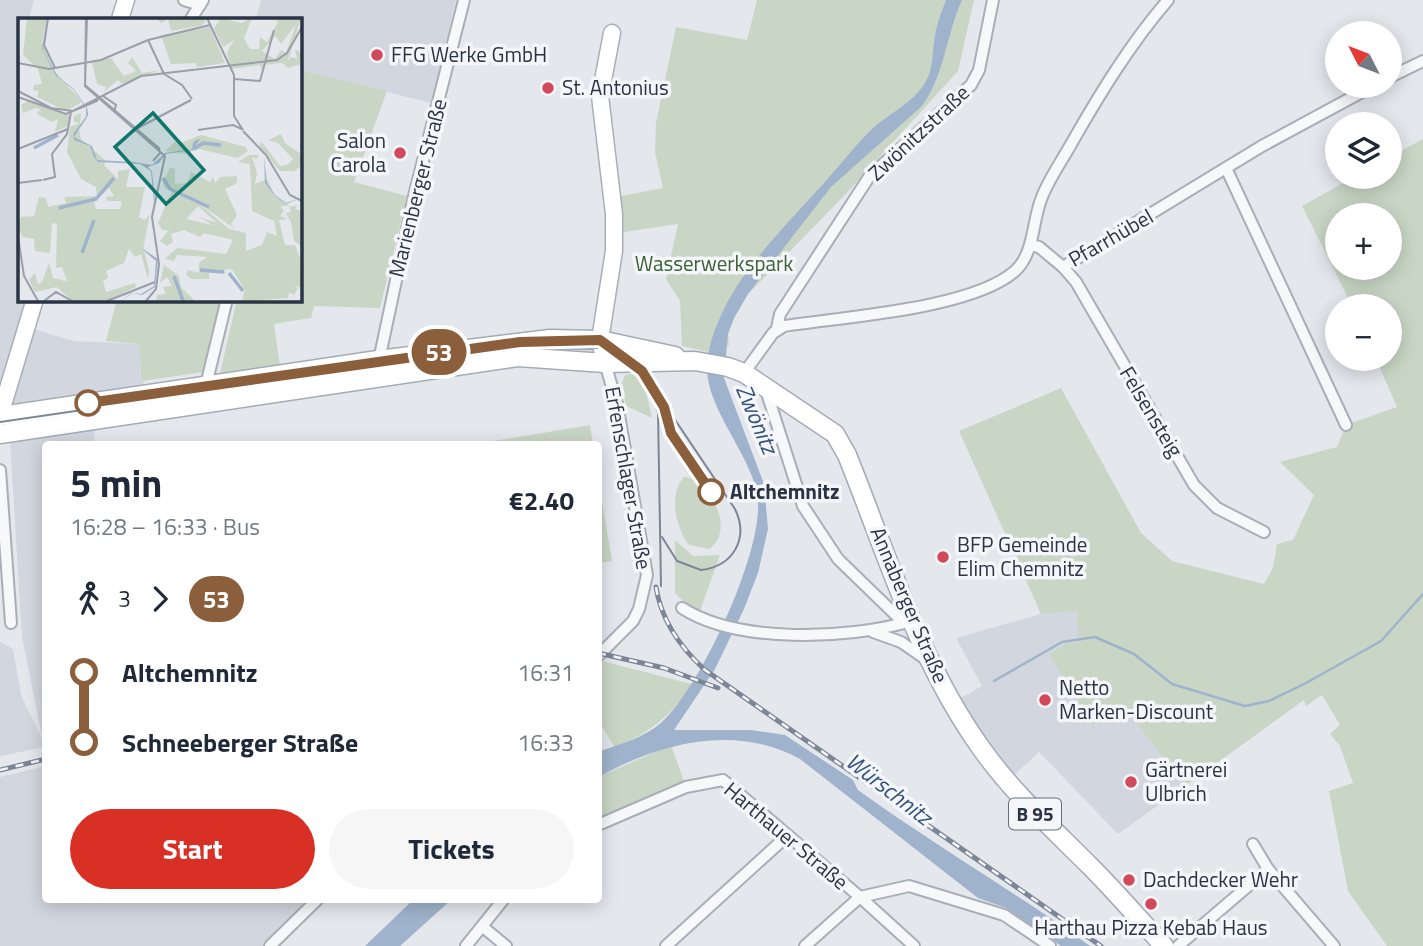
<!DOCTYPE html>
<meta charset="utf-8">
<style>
:root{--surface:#fff;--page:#f6f6f7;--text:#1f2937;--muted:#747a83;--accent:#d93025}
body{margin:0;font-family:"Titillium Web",sans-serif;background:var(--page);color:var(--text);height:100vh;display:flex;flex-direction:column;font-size:26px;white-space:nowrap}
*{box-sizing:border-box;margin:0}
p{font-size:23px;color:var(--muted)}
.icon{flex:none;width:38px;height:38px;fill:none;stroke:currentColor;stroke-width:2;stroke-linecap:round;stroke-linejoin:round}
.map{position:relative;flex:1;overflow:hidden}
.details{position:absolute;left:42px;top:441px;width:560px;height:462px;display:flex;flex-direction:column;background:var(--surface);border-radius:7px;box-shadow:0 4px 18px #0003}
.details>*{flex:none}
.badge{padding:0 14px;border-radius:23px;font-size:24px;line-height:46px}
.needle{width:46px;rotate:312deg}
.controls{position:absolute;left:1325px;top:21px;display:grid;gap:14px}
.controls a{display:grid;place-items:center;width:77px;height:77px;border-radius:50%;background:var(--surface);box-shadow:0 4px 18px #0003;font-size:35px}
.map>.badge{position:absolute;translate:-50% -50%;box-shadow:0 0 0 4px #fff}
.legs{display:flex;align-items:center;gap:10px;height:77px;padding:0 28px;font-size:23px}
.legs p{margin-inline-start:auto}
.summary{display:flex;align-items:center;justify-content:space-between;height:119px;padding:0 28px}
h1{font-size:38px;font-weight:700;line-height:52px}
.button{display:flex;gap:14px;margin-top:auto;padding:14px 28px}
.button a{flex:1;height:80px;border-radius:42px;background:var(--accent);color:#fff;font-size:28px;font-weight:700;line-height:80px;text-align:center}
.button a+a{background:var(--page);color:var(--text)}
ul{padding:0 28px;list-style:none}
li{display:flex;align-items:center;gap:24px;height:70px;font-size:26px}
li i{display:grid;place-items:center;width:10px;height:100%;margin:0 9px;background:currentColor}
li i::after{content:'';width:18px;height:18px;margin:-9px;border:5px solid;border-radius:50%;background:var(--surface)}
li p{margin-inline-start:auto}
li:first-child i{background:linear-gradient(#0000 50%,currentColor 0)}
li:last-child i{background:linear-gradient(currentColor 50%,#0000 0)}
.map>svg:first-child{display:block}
</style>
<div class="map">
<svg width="1423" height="946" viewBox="0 0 1423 946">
<rect width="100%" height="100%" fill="#e4e7ec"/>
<g fill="#d2d6de">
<polygon points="0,0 34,0 29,19 19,19 19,299 35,299 27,327 73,341 139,344 144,386 102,391 29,412 0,416"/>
<polygon points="261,0 456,0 431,103 299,70 299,19 256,19"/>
<polygon points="96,424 93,444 46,444 45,747 0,756 0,642 13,649 21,695 43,741 22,637 10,440"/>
<polygon points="1077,611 1080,642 1065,644 1049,654 1092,726 1124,707 1185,786 1118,834 1039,752 1012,777 991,751 961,698 982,686 956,638 1041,614"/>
<polygon points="45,766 46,900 317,900 270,946 0,946 0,777"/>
</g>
<g fill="#c9d6c5" fill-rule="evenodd">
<polygon points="757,0 974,0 958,71 843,197 748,294 734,318 728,334 729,346 711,343 708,352 682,346 680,301 666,279 678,224 617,233 621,196 663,188 655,152 656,123 676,27 747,40"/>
<polygon points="299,70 387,91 354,182 407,196 380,308 314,306 311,318 274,324 281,373 219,378 237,299 299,299"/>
<path d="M1423,139v807h-36l-39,-55 -19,-100 24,-8 -13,-37 -10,-12 10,-9 -18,-30 -16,11 -2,-6 -119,86 -61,-79 -32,19 -43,-72 16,-10 14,-2 -2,-31 -36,3 -82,-183 102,-43 80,145 31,28 92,23 9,-16 4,-24 16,-4 21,-45 -34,-33 57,-15 9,-22 51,-18 -21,-48h14v-53h-38l-50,-100 52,-29h36v-20zM1337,215h53v53h-53z"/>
<polygon points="117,299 222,299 204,372 142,381 139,344 106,341"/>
<polygon points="635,373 646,391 652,418 626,406 622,383 625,375"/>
<polygon points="590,425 593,444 495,444 494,441"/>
<polygon points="598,477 612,561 599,563 598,563"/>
<path d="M684,477c20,-2 55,51 25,72l-20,-4c-13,-17 -21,-50 -5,-68z"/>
<polygon points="675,540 693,556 720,555 700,611 683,601 675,593"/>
<path d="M598,660l94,24c-20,31 -43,50 -78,63l-15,-27z"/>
<polygon points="671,745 686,787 598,824 598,777"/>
</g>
<g fill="#9fb4cc">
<path d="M946,0h16c-16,35 -17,74 -40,106l-91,81 -83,107 -14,24 -6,16 -4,44 40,106 4,45 -10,44 -14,36 -29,60 -41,61h77l34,5 68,45 5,10c76,55 156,101 232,156h-29l-55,-38 -28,-10 -178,-139c-64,-36 -142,-16 -201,18l-1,-25c22,-8 45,-14 63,-29 39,-34 107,-179 96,-230 -10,-48 -61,-93 -48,-143 15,-63 63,-110 105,-156 20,-21 36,-43 56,-63 16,-16 40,-26 53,-45 11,-15 9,-33 12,-51 2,-12 7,-24 11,-35z"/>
<polygon points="413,900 451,900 400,946 365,946"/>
</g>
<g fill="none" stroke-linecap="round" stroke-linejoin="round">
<polyline stroke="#9fb4cc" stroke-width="2.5" points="994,681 1062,642 1095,637 1134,654 1172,684 1245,706 1269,701 1306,683 1381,641 1423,594"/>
<g stroke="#a9aeb7" stroke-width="14">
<g id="street">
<polyline points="184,0 200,5"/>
<polyline points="191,19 203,0"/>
<polyline points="1390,77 1423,61"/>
<polyline points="1226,168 1346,425"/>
<polyline points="1030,245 1039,247 1063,267 1262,146 1373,86"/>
<polyline points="1063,267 1076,282 1194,485 1217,508 1264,532"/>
<polyline points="777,328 780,314 869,177 971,85 979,70 993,0"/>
<polyline points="378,365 414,196 464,0"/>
<path d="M744,373l29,-40 11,-7c58,-9 188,-17 231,-55 20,-18 17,-51 27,-74 7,-18 19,-35 28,-51 29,-51 60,-102 98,-146"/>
<polyline points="206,385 227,299"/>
<polyline points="765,387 803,506 838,559 904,623"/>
<polyline points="0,470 11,623"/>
<path d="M682,608c56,36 165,31 226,14"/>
<polyline points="873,632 901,642 927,660"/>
<polyline points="598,656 633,621 639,609 647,575 617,404 605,363"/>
<polyline points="598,825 686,787 723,780 860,897 909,886 1004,915 1050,946"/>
<polyline points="1253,844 1268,869 1334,946"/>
<polyline points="483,927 506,946"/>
<polyline points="270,946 317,900"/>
<polyline points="466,946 503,900"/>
<polyline points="666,946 787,836"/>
<polyline points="805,946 860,897 914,946"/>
<polyline points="1178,946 1268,869"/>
</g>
</g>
<g stroke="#a9aeb7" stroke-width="19">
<g id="secondary">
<polyline points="120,19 126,0"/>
<polyline points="605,363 600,340 614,251 614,214 600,96 612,33"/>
<polyline points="0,415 35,299"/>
</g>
</g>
<g stroke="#a3abb8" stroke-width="21">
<g id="primary">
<polyline points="0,416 378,360 550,339 600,340 675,356"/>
<path d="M0,434l518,-77 87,6 90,-2 33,6 16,6 91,61 12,21c40,99 71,205 134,293 31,44 70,79 108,117 26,26 50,54 75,81"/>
</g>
</g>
<use href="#street" stroke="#f7f8fa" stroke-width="10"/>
<use href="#secondary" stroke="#fff" stroke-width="16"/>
<use href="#primary" stroke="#fff" stroke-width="18"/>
<g stroke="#7d8696" stroke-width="2">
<path d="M655,390l80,119c14,29 -1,57 -34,61l-24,-9 -15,-24"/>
<polyline points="0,422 515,347 602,348 629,360 645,379 658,412 661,586"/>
</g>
<g stroke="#7d8696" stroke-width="5">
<g id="rail">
<path d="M656,587c5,33 25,61 49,83l396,276"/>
<polyline points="598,653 664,668 718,688"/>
<polyline points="0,770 46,759"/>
</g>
</g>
<use href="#rail" stroke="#f4f6f9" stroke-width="2.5" stroke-dasharray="8" stroke-linecap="butt"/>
</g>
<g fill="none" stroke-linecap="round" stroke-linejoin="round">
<g stroke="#fff" stroke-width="16">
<polyline id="line-1" points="88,403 520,342 600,340 642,371 664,407 671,433 711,492"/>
</g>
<use href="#line-1" stroke="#8b5e3c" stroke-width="10"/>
</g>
<g fill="#d1495b" stroke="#f4f6f9" stroke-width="2.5">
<circle cx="377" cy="55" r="7"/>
<circle cx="548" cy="88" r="7"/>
<circle cx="400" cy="153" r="7"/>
<circle cx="943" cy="557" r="7"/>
<circle cx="1045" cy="700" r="7"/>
<circle cx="1131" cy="782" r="7"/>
<circle cx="1129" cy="880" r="7"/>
<circle cx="1151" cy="904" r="7"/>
</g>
<g fill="#fff" stroke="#8b5e3c" stroke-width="3.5">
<circle cx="88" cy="403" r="12"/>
<circle cx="711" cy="492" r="12"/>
</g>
<g text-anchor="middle" stroke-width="7" stroke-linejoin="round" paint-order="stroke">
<rect fill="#f4f6f9" stroke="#676e7b" stroke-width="2" x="1009" y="798.5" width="52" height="31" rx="5"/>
<g font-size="19" font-weight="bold" fill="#2b3445">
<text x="1035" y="821">B 95</text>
</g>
<g font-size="21" fill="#2b3445" stroke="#f4f6f9" text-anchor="start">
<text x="391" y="62">FFG Werke GmbH</text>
<text x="562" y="95">St. Antonius</text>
<text x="386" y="148" text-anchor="end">Salon<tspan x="386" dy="24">Carola</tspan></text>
<text x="957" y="552">BFP Gemeinde<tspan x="957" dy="24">Elim Chemnitz</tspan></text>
<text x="1059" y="695">Netto<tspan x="1059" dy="24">Marken-Discount</tspan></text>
<text x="1145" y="777">Gärtnerei<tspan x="1145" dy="24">Ulbrich</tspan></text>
<text x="1143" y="887">Dachdecker Wehr</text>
<text x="1151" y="935" text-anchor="middle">Harthau Pizza Kebab Haus</text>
</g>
<g font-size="21" fill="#2b3445" stroke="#f4f6f9">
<text transform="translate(919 133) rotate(-43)" y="7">Zwönitzstraße</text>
<text transform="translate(418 188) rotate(-76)" y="7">Marienberger Straße</text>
<text transform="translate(1111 238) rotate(-30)" y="7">Pfarrhübel</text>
<text transform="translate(1151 412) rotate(59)" y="7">Felsensteig</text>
<text transform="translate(628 478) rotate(80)" y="7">Erfenschlager Straße</text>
<text transform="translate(909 605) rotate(67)" y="7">Annaberger Straße</text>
<text transform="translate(786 836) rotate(40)" y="7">Harthauer Straße</text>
</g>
<g font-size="21" fill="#3f6138" stroke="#f4f6f9">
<text x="714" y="271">Wasserwerkspark</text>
</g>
<g font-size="21" font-weight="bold" fill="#2b3445" stroke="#f4f6f9" text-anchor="start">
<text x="730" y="499">Altchemnitz</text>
</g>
<g font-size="23" font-style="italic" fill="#34527a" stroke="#f4f6f9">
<text transform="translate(757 419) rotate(67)" y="8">Zwönitz</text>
<text transform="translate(889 789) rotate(38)" y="8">Würschnitz</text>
</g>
</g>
<g transform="translate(18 18)">
<rect width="284" height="284" fill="#e4e7ec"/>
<path d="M9,0h20l-5,23 11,28 29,33 -16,9 -29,-14 2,-6 -6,-1 1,-5 8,-1 -4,-15 -15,-14zM188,0l-3,7 -32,6 -3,-12 -7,4 -4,-4zM203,0l20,5 11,-5 -8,20 6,11h9l1,-12 7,5 11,-20 -4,-4h27l-13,43 3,-4 6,2 -2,-10 6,4v11l-13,4 -6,-5 -19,2 -2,5 -1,-5 -29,4 -4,-17 7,-12 -11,7 -9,-19zM278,6l-10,29 -5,-3 -6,9 -13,-8 13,-15 6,8zM192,9l15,36 -28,4 -1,-4 -25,1 -10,-29zM114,39l10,16 18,-3 -38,14 -4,-4 -14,12 2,-5 -9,-3 -5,-22 19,-4 13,18 12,-5 -8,-8zM12,82l40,15 -2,11 -13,6 3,-13 -6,3 -15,-8 3,-5 -5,-1 -12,5 -2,-8zM70,94v2l-2,6 -7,9 2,10 25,22 -2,4 14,14v-8l12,-2 -4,18h19l-6,30 6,3 5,-6 -7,33 6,23 -1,9 -7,-25 -6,3 -6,-8 -5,14 -18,8 2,7 -5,3 3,11 29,-9 1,4 -30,14h-34l-15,-14 -22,5 -6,-12 6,-7 3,11 4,-2 7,-19 4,15 14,3 -5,-14 -6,1 1,-44 -5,-1 -2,30 -15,-2 -1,-12 -11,-2 -5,-8 3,-12 13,-1 5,-19 7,1 2,9 18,-4 -2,-6 33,-1 -1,-9 -15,-8 -14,-27 3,-25 10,-4 -6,-1v-6l7,-3 -1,12zM91,170l5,8 -8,1 1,4h15l-2,8h-24l-2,-7zM263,116l4,9 16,11v12l-7,5h-14l-21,-25 3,-4 18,24 7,-1 6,-6 -15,-16 -10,-3zM183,117l45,12 2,4 -10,7 -39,-9 -15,5 -19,-3 11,-10 2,3zM231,137h10l-2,4 -5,-2 5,16 -2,11 12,-5 8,17 16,11 6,-2 -2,4 6,2v35l-7,-5 -3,-19 -5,-9 5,-1 -2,-6h-9l4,5 -4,5 8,3 -9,1 6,25h10l5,13 1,30 -9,-4 6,4 -4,7 -5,-3 -1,6 -42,3 -4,-2 3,-9 -13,-21 -8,1 2,3h-17v6h-17l-6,-4 2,-5 11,3v-10l8,-6 -30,-2 -3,6 -9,-2 12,-11 49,6 7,-14 -29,-7 -4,4 -16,-7 -13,4 2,8 -6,4 -7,-5 9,-11h-7l-4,-7 14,-32 -8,-3 -1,-5 7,-16 5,2v15l12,-1 4,-11 19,10 3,-5 2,6 5,-6 17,-1v7l-12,6 12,26 -6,9 4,5 -38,-27 32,27 -16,-4 -14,-8 18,6 -19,-17 -12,13 60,14v18l16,-6 5,-13 10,4 -3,-15 -22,-10 -2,-47 -12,-2zM146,247l15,11 2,11 14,14h-39l1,-6 9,-1 -3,-7 9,-1 -5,-9 -7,6z" fill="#c9d6c5" fill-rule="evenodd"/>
<path d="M29,0l-4,32 15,27 15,11 14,20 1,6 -1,3 -13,20 18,9 5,14 37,2 18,3 13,-12 27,-4 1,-6 3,-3 4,-1 42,7 22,11 3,26 8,12 11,8 15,-5 -15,6 -11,-8 -10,-13 -1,-26 -22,-11 -42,-7 -7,11 -27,4 -7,9 -11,4 4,4 3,29 -12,49 15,10 -3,28 -11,7 -3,1 -8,-2 -13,8 12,-8h3l6,1 13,-8 2,-25 -13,-11 11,-47 -3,-32 -11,-7 -42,-2 -4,-5 -4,-11 -16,-6 -1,-6 13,-17v-9l-13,-19 -17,-13 -14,-27z" fill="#9fb4cc"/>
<path fill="none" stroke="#9fb4cc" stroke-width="3.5" d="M16,130l24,-13M176,131l9,-6 18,2M145,160l7,11 39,18M41,190l37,-9 18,-21M64,235l12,-33M182,252l24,2M211,255l14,18M156,258l9,25"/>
<path fill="none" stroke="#9a9fa9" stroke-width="2" d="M30,0l-4,27 11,23M68,0l-1,68 80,70 -13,61 7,47 -3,25 -10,12M69,0l-2,67 74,63 1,5 -7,8M189,0l27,57v41l9,14M130,22l62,-15M130,22l16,34M0,34l1,40M0,45l31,6 52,-9 47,-20M146,56l18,11 10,14M217,61l25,2 14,-51M0,73l33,17 22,3 68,-35 136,-16 10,-7 15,-26M85,78l13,9 -2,7M0,79l48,17 31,-13 1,-4M118,111l55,-29M180,112l35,-5 9,4M225,113l23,24 24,40 12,6M0,131l50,-20M25,162l12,-3 -3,-23 15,-20 4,-22M0,165l24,-3M0,219l6,39 14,25M26,283l12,-9 16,9M89,283l48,-19"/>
<path fill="#0f766e" fill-opacity="0.15" stroke="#0f766e" stroke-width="3.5" d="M135,95l51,57 -38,34 -51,-57z"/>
<rect width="284" height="284" fill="none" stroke="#2b3445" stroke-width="3.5"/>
</g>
</svg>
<div class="controls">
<a><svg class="needle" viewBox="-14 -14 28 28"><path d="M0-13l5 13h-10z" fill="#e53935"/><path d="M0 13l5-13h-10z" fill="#747a83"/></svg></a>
<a><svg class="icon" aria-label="layers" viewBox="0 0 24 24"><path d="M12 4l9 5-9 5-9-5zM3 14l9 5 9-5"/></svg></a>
<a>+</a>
<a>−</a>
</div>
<b class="badge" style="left:439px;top:352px;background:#8b5e3c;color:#fff">53</b>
<section class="details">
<div class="summary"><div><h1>5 min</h1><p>16:28 – 16:33 · Bus</p></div><b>€2.40</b></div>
<div class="legs"><svg class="icon" aria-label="walk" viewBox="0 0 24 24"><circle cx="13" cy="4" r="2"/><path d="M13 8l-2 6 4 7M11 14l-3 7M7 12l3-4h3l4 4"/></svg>3<svg class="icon" aria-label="forward" viewBox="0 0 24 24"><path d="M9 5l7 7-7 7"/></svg><b class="badge" style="background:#8b5e3c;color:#fff">53</b></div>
<ul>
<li><i style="color:#8b5e3c"></i><b>Altchemnitz</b><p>16:31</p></li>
<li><i style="color:#8b5e3c"></i><b>Schneeberger Straße</b><p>16:33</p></li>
</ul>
<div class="button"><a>Start</a><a>Tickets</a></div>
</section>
</div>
